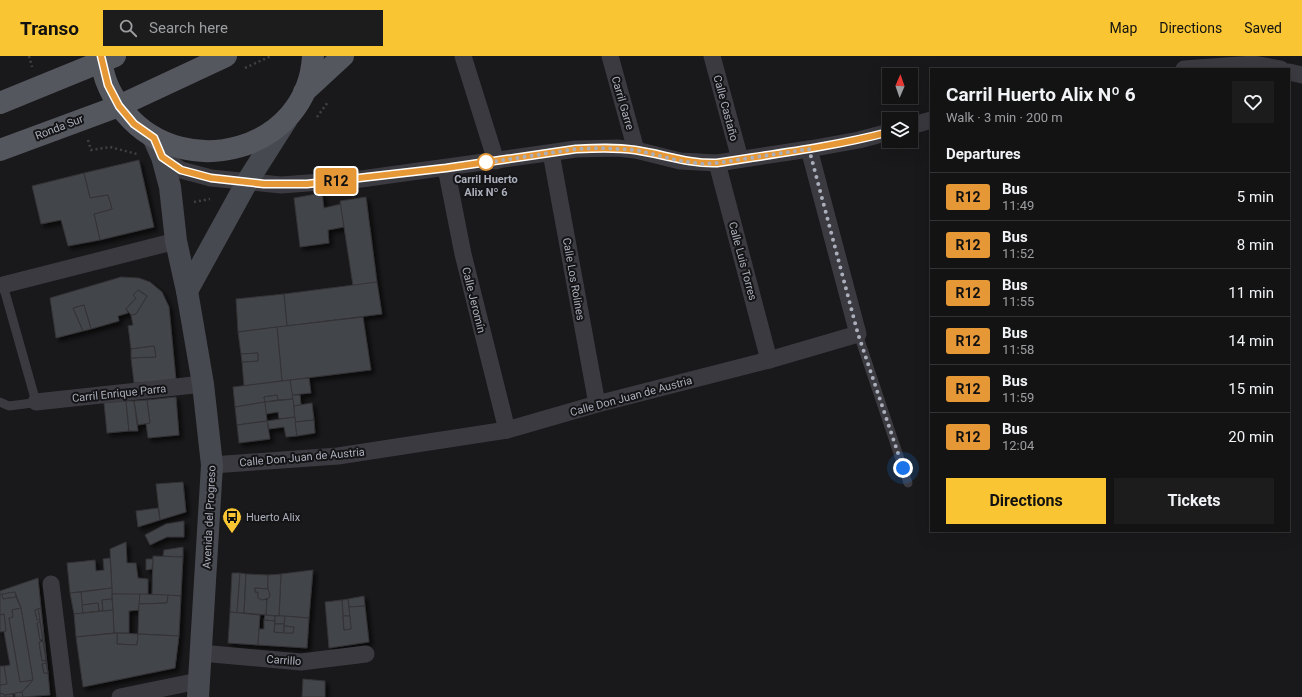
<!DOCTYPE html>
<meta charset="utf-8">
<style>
:root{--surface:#131314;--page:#1c1c1d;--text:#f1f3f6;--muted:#9d9ea0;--line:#323234;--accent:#f9c533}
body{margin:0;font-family:Roboto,sans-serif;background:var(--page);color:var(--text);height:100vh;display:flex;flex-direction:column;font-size:15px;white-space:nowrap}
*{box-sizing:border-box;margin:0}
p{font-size:13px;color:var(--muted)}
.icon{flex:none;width:22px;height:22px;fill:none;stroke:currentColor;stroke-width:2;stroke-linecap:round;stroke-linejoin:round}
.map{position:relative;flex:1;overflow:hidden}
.drawer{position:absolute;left:930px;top:12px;width:360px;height:464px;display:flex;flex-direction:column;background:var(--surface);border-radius:0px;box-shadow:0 4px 16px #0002,0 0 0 1px var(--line)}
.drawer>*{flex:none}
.badge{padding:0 8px;border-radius:3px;font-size:14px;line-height:26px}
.needle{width:26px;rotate:2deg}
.fabs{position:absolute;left:882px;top:12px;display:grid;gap:8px}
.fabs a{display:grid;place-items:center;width:36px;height:36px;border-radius:0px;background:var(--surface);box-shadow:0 4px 16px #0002,0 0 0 1px var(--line);font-size:20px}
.you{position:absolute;width:20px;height:20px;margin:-10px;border:3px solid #fff;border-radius:50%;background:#1a73e8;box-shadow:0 0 0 6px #1a73e833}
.map>.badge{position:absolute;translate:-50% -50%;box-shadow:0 0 0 2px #fff}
h2{padding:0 16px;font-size:15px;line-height:36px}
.round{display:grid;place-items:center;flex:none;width:42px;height:42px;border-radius:0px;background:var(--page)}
.summary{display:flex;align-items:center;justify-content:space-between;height:68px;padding:0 16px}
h1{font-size:19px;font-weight:700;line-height:30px}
.action{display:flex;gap:8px;margin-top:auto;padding:8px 16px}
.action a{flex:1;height:46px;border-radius:0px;background:var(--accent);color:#111;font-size:16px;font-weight:700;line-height:46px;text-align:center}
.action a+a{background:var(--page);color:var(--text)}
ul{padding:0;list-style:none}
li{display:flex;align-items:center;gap:12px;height:48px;padding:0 16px;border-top:1px solid var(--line)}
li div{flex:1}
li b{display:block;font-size:15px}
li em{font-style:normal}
li .badge{min-width:44px;font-weight:700;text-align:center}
header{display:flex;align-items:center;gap:24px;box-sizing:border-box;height:56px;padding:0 20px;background:var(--accent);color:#111}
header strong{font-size:19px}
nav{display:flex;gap:22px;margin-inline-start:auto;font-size:14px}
.search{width:280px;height:36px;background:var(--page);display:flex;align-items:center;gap:10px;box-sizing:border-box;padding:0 14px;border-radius:0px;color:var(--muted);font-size:15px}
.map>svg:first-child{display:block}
</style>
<header>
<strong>Transo</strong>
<div class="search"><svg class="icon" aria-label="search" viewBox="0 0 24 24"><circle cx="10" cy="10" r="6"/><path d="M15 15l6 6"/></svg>Search here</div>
<nav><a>Map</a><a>Directions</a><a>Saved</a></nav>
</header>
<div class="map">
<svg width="1302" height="641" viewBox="0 0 1302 641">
<defs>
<filter id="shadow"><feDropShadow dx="3.5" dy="3.5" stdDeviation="2" flood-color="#0009"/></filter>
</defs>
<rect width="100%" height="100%" fill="#19191b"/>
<g fill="#434448" stroke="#333337" filter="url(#shadow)">
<polygon points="139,104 154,171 100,184 94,158 112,153 108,139 90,142 84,117"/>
<polygon points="84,117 90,142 108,139 112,153 94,158 100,184 68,190 61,164 41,168 32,130"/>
<polygon points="322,137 324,152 341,148 344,171 328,174 329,187 300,191 294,142"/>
<polygon points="366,141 377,226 353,230 340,145"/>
<polygon points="121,221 139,222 150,226 162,236 169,251 176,324 134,327 131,302 156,301 154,290 131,293 128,270 133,269 131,259 136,258 147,240 138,234 133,239 136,242 126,253 128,257 118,260 119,265 91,273 84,249 73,252 83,275 56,282 50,242"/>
<polygon points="377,226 382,258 287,270 284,238"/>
<polygon points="138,234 147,240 136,258 131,259 126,253 136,242 133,239"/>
<polygon points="284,238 287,270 238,276 236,243"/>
<polygon points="84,249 91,273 83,275 73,252"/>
<polygon points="363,261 371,314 282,325 277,271"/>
<polygon points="277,271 282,325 244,330 242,306 258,305 258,297 241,298 238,276"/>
<polygon points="154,290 156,301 131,302 131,293"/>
<polygon points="258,297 258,305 242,306 241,298"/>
<polygon points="309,322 311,337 292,339 290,324"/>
<polygon points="290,324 293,343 278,344 277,339 264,341 265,346 235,351 233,331"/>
<polygon points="277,339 278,344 265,346 264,341"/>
<polygon points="292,339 300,339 301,349 294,350"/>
<polygon points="176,341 179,379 148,382 146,367 150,367 147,344"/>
<polygon points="293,343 295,361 279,363 278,356 266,358 265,346"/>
<polygon points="147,344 150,367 138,369 134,345"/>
<polygon points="126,345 129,375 107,377 104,347"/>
<polygon points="126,345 134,345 138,375 129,375"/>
<polygon points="265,346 267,365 237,369 235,351"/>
<polygon points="312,347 314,364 295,366 294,350"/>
<polygon points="295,361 297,380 286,381 284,371 269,373 267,365"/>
<polygon points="314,364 315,377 297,380 295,366"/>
<polygon points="267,365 270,383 239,387 237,369"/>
<polygon points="183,426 186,456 160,464 156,428"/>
<polygon points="158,452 160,464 138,471 136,455"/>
<polygon points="184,465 184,481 167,481 150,489 145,479 166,468"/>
<polygon points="126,486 127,507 136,507 138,522 148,523 148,539 112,538 110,493"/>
<polygon points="183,491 183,501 163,500 164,494"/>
<polygon points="153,500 183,501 181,540 152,539"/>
<polygon points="110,502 112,532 70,537 67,507 95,504 96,515 104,514 103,503"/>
<polygon points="146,503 153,503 152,513 146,514"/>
<polygon points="313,514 309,562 279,560 281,518"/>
<polygon points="232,517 240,517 237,557 230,556"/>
<polygon points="240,517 246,518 244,557 237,557"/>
<polygon points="246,518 268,519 268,533 255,532 255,536 258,536 258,542 267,544 266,559 244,557"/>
<polygon points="281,518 279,560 266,559 267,544 270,539 268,533 268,519"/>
<polygon points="38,522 41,552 35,554 37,564 40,563 40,566 37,567 40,584 43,583 39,586 42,605 46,604 46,607 42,608 44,617 48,617 50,639 23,641 22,636 33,624 21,552 15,536 0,539 0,535"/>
<polygon points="112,532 112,543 102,544 103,555 99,555 98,547 82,549 81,536"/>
<polygon points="255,532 268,533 270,539 269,542 262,544 258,542 258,536 255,536"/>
<polygon points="15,536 16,541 3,543 2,538"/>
<polygon points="81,536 83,557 74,558 70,537"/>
<polygon points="2,538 3,543 16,541 21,552 12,554 13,561 9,562 20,626 33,624 22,636 5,639 0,637 0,629 7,628 4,610 10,609 4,576 6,575 4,558 0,559 0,539"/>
<polygon points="112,538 140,538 139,554 129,555 129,577 114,577"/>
<polygon points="140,538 168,539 167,547 139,548"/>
<polygon points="168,539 181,540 179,580 138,578 139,548 167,547"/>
<polygon points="364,540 365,550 349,551 348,543"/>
<polygon points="112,543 113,554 103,555 102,544"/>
<polygon points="348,543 350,560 343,560 342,544"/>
<polygon points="342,544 344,574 351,573 349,551 365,550 369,586 329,592 325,546"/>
<polygon points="98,547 99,555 83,557 82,549"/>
<polygon points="21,552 33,624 20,626 9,562 13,561 12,554"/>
<polygon points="41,552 48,617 38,553"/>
<polygon points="38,553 40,563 37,564 35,554"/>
<polygon points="113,554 114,577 76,581 74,558"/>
<polygon points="230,556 260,559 258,589 228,587"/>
<polygon points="4,558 6,575 0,576 0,559"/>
<polygon points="265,559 275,560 275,565 264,564"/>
<polygon points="275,560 285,560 284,568 275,568"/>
<polygon points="285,560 309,562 307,592 258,589 259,573 264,573 264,564 275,565 274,576 293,577 294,571 284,570"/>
<polygon points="343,560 350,560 351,573 344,574"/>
<polygon points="40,566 43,583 40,584 37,567"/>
<polygon points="275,568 284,568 284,577 274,576"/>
<polygon points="284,570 294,571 293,577 284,577"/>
<polygon points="117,577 138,578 137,589 117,588"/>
<polygon points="117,577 117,588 137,589 138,578 179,580 175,612 83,631 76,581"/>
<polygon points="43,585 46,604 42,605 39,586"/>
<polygon points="46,607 48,617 44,617 42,608"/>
<polygon points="0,610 4,610 7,628 0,629"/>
<polygon points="303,623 325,625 325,641 302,641"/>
<polygon points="22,636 23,641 15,641 15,637"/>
<polygon points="0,637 5,639 6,641 0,641"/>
<polygon points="13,638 13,641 6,641 5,639"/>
</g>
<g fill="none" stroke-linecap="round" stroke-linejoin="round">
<g stroke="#404147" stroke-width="2.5" stroke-dasharray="2 3" stroke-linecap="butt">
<polyline points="29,0 32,11"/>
<polyline points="245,12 271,0"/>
<polyline points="317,61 328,46"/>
<polyline points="88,84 91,94 110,91 137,98"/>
<polyline points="194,146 210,143"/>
</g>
<g stroke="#3a3a40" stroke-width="9">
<polyline points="3,229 36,346"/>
<polyline points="858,278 908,427"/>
<polyline points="0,346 9,350 40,346"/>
</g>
<g stroke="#3a3a40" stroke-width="17">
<polyline points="463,0 496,105"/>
<polyline points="610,0 636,94"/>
<polyline points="712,0 740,103"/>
<polyline points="1184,13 1253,8 1281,13"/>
<polyline points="1289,16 1302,19"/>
<polyline points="911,70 931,64"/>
<polyline points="551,97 597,348"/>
<polyline points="162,101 181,114 211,122 281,129 361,123 576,93 617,92 636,94 680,105 717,107 809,93 859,84 889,76"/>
<polyline points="717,107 769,304"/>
<polyline points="446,112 463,198 507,374"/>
<polyline points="3,229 176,185"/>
<polyline points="36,346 203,328"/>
<polyline points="212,409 338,400 507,374 597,348 769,304 858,278 809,93"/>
<polyline points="51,528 65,641"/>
<polyline points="201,597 301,606 366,598"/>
<polyline points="120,641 198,625"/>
</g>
<g stroke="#474950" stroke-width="22">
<polyline points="154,83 162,101 170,131 176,185 187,235 203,328 212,409 198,641"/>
<polyline points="187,235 247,126 287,63"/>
</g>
<g stroke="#55575f" stroke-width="22">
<path d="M101,0c1,21 11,42 25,58 59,69 182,37 187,-58"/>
<polyline points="304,36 343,0"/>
<polyline points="0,47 115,0"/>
<polyline points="0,94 119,50 226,0"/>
</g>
</g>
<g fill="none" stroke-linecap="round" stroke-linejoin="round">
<g stroke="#fff" stroke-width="9">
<path id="line" d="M101,0l7,29 11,21 15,18 20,14 8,19 19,13 30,8 53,6h43l139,-16 130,-19c20,-1 39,-2 59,1 28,4 53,14 82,13 57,-9 115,-16 172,-31"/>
</g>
<use href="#line" stroke="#e69836" stroke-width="6"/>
<polyline stroke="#abafbb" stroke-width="4" stroke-dasharray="0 7.2" points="486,106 484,107 576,93 600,92 636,94 680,105 702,108 717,107 809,93 858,278 903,412"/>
</g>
<defs>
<g id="bus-pin" transform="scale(1)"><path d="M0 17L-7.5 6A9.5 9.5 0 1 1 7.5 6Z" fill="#f9c533" stroke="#141416"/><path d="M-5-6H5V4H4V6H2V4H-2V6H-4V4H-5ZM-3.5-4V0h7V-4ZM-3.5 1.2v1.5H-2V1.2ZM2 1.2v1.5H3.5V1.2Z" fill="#111"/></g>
</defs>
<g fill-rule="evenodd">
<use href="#bus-pin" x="232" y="461"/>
</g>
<circle fill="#fff" stroke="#e69836" stroke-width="2" cx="486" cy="106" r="8"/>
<g text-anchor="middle" stroke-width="4" stroke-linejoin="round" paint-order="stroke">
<g font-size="11" fill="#abafbb" stroke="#141416">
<text transform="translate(623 47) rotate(74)" y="4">Carril Garre</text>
<text transform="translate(726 52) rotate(75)" y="4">Calle Castaño</text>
<text transform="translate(59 71) rotate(-21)" y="4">Ronda Sur</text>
<text transform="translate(743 205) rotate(75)" y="4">Calle Luis Torres</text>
<text transform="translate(574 223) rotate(80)" y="4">Calle Los Rolines</text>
<text transform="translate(474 244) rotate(76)" y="4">Calle Jeromín</text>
<text transform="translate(119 337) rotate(-6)" y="4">Carril Enrique Parra</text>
<text transform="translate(631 340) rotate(-15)" y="4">Calle Don Juan de Austria</text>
<text transform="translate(302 401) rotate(-5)" y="4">Calle Don Juan de Austria</text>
<text transform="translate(209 461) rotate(-87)" y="4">Avenida del Progreso</text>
<text transform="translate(284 604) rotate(4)" y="4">Carrillo</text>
</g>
<g font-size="11" font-weight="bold" fill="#abafbb" stroke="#141416">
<text x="486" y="127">Carril Huerto<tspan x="486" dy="13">Alix Nº 6</tspan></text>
</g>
<g font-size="11" fill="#abafbb" stroke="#141416" text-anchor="start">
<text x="246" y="465">Huerto Alix</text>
</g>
</g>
</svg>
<div class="fabs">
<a><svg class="needle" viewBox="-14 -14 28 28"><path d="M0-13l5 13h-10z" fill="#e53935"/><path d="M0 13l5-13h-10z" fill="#9d9ea0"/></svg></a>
<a><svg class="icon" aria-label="layers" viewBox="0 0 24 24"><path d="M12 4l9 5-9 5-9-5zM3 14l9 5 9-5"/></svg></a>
</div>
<div class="you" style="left:903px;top:412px"></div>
<b class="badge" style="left:336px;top:125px;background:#e69836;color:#111">R12</b>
<section class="drawer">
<div class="summary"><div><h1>Carril Huerto Alix Nº 6</h1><p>Walk · 3 min · 200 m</p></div><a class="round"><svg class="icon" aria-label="heart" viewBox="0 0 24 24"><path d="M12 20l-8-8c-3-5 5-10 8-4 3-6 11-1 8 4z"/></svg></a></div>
<h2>Departures</h2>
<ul>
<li><span class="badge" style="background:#e69836;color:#111">R12</span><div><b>Bus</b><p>11:49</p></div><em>5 min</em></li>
<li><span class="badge" style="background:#e69836;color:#111">R12</span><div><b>Bus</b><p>11:52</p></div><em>8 min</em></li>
<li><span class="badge" style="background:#e69836;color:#111">R12</span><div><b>Bus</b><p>11:55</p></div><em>11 min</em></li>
<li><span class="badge" style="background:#e69836;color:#111">R12</span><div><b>Bus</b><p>11:58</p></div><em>14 min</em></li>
<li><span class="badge" style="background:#e69836;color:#111">R12</span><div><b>Bus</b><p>11:59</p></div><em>15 min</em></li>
<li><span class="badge" style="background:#e69836;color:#111">R12</span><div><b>Bus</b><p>12:04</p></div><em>20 min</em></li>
</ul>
<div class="action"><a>Directions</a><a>Tickets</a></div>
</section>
</div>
